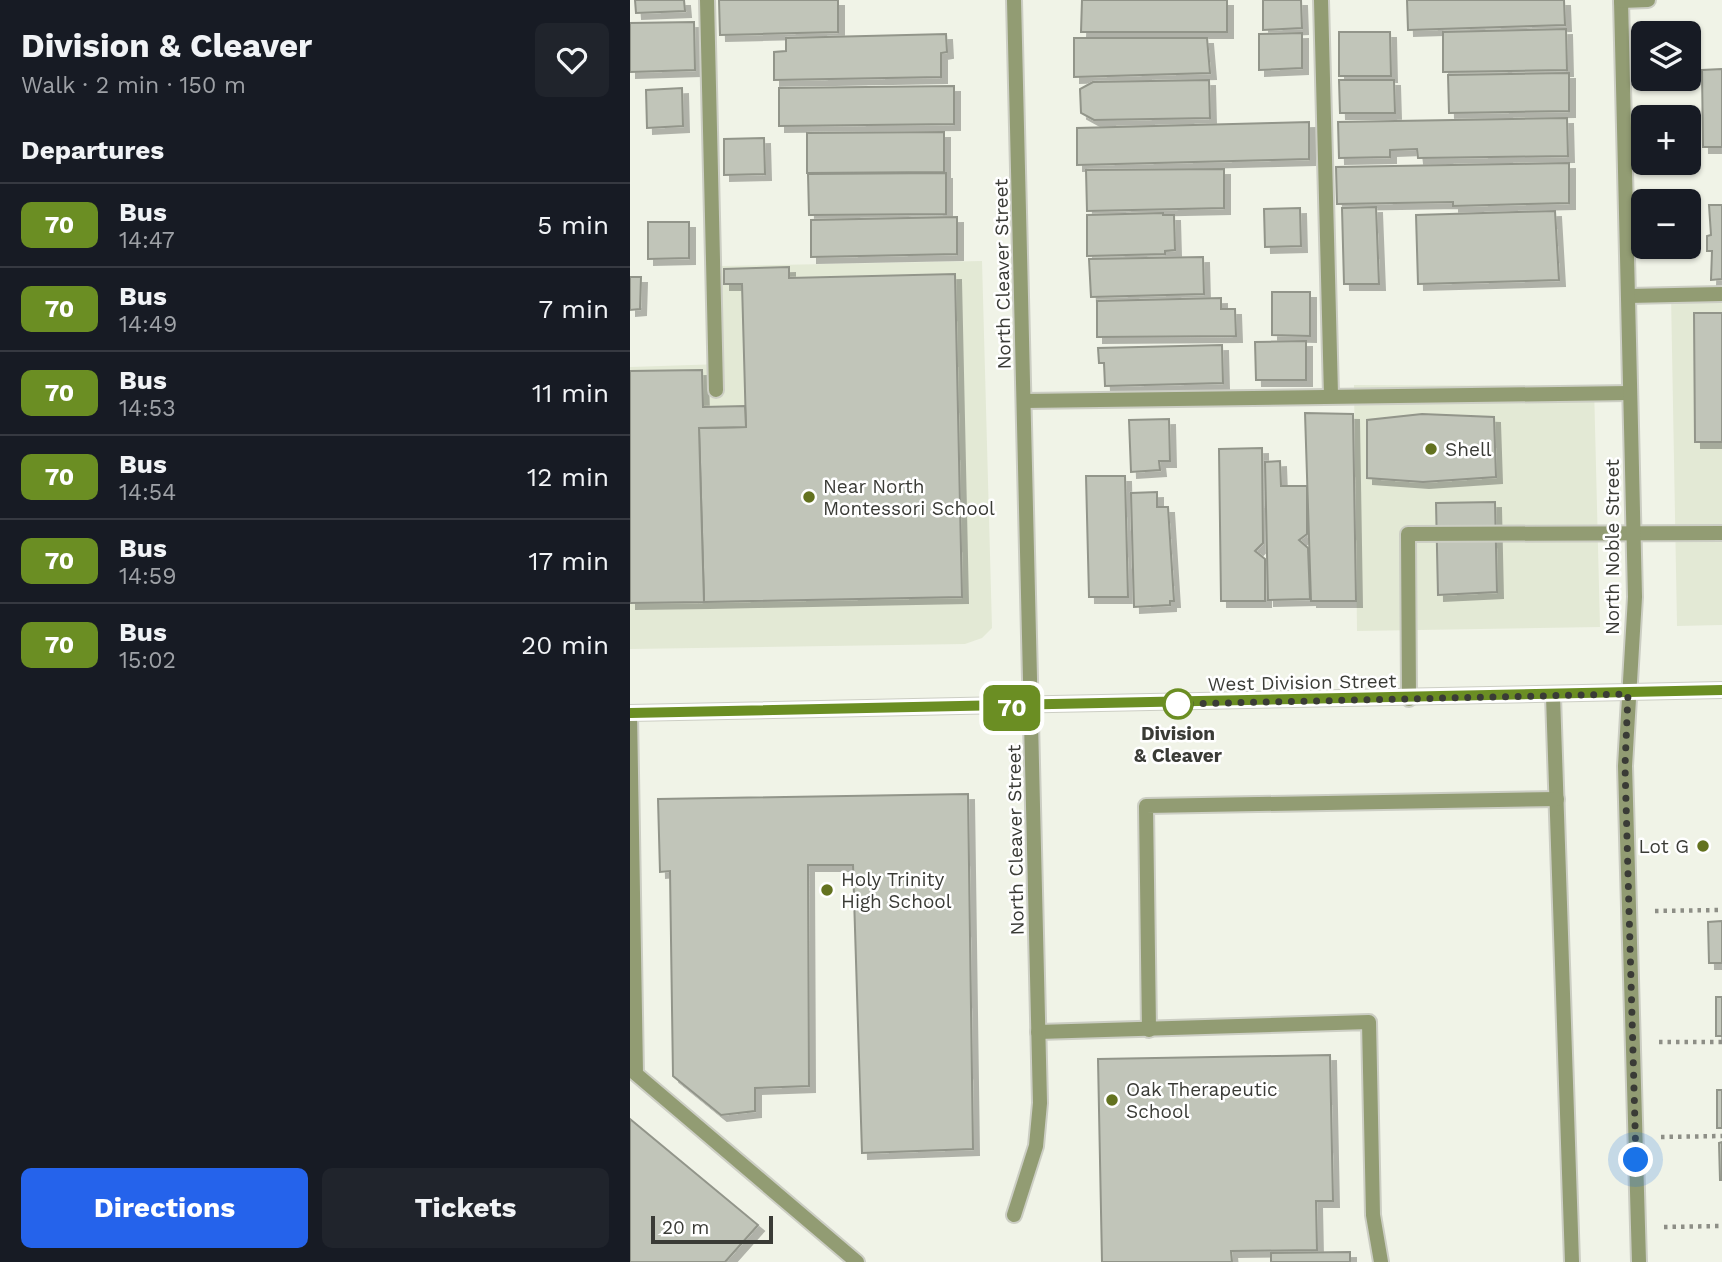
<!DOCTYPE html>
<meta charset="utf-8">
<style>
:root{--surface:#171b24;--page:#20242c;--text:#f1f3f6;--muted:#9ea1a6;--line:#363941;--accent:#2563eb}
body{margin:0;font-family:"Work Sans",sans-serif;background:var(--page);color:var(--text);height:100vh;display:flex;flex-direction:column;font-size:26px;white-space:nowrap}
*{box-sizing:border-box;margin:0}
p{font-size:23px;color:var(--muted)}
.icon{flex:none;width:38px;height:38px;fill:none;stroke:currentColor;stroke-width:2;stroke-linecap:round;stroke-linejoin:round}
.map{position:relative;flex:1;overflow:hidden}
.side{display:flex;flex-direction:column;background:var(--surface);width:630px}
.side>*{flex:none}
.badge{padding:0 14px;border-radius:10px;font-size:24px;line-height:46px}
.controls{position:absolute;left:1001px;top:21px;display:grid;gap:14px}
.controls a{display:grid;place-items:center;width:70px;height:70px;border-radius:10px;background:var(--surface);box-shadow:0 2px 5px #0004;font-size:35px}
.scale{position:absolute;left:21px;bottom:18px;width:122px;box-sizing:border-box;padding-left:7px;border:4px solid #3a3b36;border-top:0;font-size:19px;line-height:24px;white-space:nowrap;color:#3a3b36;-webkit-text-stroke:5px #fff;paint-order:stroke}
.you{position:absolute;width:35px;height:35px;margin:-18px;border:5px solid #fff;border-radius:50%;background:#1a73e8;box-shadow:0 0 0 10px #1a73e833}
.map>.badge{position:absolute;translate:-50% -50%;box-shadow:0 0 0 4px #fff}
h2{padding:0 21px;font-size:26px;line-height:63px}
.round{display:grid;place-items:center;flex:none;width:74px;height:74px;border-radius:10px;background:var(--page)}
.overview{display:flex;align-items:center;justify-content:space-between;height:119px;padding:0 21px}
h1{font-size:33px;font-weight:700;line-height:52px}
.button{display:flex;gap:14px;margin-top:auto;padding:14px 21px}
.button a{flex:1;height:80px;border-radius:10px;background:var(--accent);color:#fff;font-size:28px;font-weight:700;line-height:80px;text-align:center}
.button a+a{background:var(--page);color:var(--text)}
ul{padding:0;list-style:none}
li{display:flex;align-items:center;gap:21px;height:84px;padding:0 21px;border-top:2px solid var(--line)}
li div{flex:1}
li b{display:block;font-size:26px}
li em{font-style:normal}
li .badge{min-width:77px;font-weight:700;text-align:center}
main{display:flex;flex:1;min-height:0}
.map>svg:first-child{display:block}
</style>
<main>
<section class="side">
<div class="overview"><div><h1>Division &amp; Cleaver</h1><p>Walk · 2 min · 150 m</p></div><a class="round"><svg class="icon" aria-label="heart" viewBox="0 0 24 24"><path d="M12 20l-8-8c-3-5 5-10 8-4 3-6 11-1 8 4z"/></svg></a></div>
<h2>Departures</h2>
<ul>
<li><span class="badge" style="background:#6b8e23;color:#fff">70</span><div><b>Bus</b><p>14:47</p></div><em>5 min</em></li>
<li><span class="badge" style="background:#6b8e23;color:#fff">70</span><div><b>Bus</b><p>14:49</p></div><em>7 min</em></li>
<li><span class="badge" style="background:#6b8e23;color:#fff">70</span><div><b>Bus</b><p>14:53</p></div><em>11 min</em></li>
<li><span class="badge" style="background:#6b8e23;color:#fff">70</span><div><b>Bus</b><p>14:54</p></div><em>12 min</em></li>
<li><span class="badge" style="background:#6b8e23;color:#fff">70</span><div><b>Bus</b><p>14:59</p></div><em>17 min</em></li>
<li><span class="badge" style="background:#6b8e23;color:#fff">70</span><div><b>Bus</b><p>15:02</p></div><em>20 min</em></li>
</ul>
<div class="button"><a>Directions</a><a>Tickets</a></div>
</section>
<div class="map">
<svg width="1092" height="1262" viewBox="0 0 1092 1262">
<defs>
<filter id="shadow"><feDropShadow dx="6" dy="6" stdDeviation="0" flood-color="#0004"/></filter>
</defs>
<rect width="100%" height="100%" fill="#f0f3e7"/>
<g fill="#e3e9d5">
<polygon points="352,261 362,628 352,638 335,644 0,649 0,367 92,364 89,266"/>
<polygon points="1092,294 1092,625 1047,626 1041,295"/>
<polygon points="724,385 964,386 970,627 727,631"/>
</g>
<g fill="#c1c5b9" stroke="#92958a" stroke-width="2" filter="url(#shadow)">
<polygon points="5,0 54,0 55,11 6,13"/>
<polygon points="89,0 208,0 208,32 90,35"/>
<polygon points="452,0 597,0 597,32 451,32"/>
<polygon points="633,0 671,0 672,28 633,30"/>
<polygon points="777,0 934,0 935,25 778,30"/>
<polygon points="64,22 65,70 0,72 0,23"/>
<polygon points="936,29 937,70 813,72 813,32"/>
<polygon points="709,32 760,32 761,76 709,76"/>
<polygon points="672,33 672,68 629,70 629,34"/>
<polygon points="316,34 317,52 311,53 311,77 144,80 144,52 156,51 156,38"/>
<polygon points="444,38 577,38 580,73 444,77"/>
<polygon points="1092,69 1092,147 1073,147 1072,70"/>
<polygon points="939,73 939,111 819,113 818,75"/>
<polygon points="579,80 580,118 464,120 451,113 450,89 463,82"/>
<polygon points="709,80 764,80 765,113 710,113"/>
<polygon points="324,86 324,124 149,126 149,88"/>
<polygon points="52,88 53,126 17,128 16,90"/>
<polygon points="937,118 938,156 788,158 787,149 760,150 760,157 709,158 708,122"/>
<polygon points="679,122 679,159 447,165 447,128"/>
<polygon points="314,132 314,172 177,173 177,133"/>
<polygon points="134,138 135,174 94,175 94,139"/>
<polygon points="939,163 939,203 823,206 823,202 707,204 706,167"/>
<polygon points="594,169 594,208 457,211 456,170"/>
<polygon points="316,173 316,214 179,215 178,174"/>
<polygon points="1079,205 1092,205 1092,279 1081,280 1082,251 1077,251 1077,236 1081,235"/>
<polygon points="746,207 749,284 714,284 712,208"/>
<polygon points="670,208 671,246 635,247 634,209"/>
<polygon points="925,211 929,280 788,284 786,215"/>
<polygon points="533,213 533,215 544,215 545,250 535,251 535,254 457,256 457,215"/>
<polygon points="327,217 327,254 181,257 181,220"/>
<polygon points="18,222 59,222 59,258 18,259"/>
<polygon points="573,257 574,294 461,297 459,259"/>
<polygon points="159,267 159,278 325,274 332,597 74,602 69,428 116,427 112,284 94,284 94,269"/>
<polygon points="0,277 11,277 10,309 0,310"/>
<polygon points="642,292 680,292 680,336 642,335"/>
<polygon points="591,298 591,309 605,309 606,336 467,337 467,301"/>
<polygon points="1064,313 1092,313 1092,442 1065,442"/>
<polygon points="676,341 676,380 626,380 625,342"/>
<polygon points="592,345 593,383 475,386 474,363 469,363 468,348"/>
<polygon points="72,370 73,407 115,406 116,427 69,428 74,602 0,603 0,371"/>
<polygon points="675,413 723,414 726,601 681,601"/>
<polygon points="792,414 864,417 866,477 793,482 737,478 737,420"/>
<polygon points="539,419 540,461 529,461 530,470 501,472 499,420"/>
<polygon points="632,448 633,543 625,551 635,559 635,601 591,601 589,449"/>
<polygon points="650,461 651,486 677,486 677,534 669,540 678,548 680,599 638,600 635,462"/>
<polygon points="456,476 495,476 498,597 459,597"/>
<polygon points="527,492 527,507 538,507 544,601 540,601 540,605 504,607 501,493"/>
<polygon points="865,502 867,592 808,595 806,503"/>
<polygon points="338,794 343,1149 232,1153 223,865 178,865 179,1086 125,1088 125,1111 91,1115 43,1076 40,871 30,872 28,799"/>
<polygon points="1092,921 1092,963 1079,963 1078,922"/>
<rect x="1086" y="997" width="6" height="39"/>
<polygon points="700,1055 703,1201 686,1201 687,1250 601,1251 602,1262 472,1262 468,1059"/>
<rect x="1087" y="1090" width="5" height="38"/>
<polygon points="0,1119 128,1225 95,1262 0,1262"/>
<polygon points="1092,1142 1092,1180 1090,1180 1089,1143"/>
<polygon points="720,1252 720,1262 641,1262 641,1253"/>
</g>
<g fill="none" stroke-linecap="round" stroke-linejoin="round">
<g stroke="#cccec4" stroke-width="18">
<g id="lane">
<polyline points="77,0 86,390"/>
<polyline points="691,0 701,395"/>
<polyline points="998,296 1092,294"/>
<polyline points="394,401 1000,393"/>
<polyline points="923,696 942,1262"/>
<polyline points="779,699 778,534 1092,533"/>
<polyline points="0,713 6,1074 227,1262"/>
<polyline points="519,1030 516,806 927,799"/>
<polyline points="408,1032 739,1022 743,1215 751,1262"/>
</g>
</g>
<g stroke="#cccec4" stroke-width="18">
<g id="street">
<polyline points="384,0 410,1103 406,1146 384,1215"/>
<polyline points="991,0 1005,597 995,766 1009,1262"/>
<polyline points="991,1 1018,0"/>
</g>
</g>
<g stroke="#cccec4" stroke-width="18">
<polyline id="secondary" points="0,713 1092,690"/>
</g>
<g stroke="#8d8e86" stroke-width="4.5" stroke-dasharray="3.5 5" stroke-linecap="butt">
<polyline points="1025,911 1092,910"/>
<polyline points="1029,1042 1092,1042"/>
<polyline points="1031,1137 1092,1136"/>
<polyline points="1034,1227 1092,1226"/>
</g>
<use href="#lane" stroke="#929c73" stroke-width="14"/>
<use href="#street" stroke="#929c73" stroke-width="14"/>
<use href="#secondary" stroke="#657332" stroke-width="14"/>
</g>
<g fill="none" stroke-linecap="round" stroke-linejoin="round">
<g stroke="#fff" stroke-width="16">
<polyline id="line" points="0,713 1092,690"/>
</g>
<use href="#line" stroke="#6b8e23" stroke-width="10"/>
<polyline stroke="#3a3b36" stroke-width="7" stroke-dasharray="0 12.6" points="548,704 998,694 995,766 1006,1160"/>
</g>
<g fill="#63721f" stroke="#fff" stroke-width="2.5">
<circle cx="801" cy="449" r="7"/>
<circle cx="179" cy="497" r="7"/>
<circle cx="1073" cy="846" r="7"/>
<circle cx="197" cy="890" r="7"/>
<circle cx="482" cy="1100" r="7"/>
</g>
<circle fill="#fff" stroke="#6b8e23" stroke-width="3.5" cx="548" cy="704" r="14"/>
<g text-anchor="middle" stroke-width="5" stroke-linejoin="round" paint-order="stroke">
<g font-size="19" fill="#3a3b36" stroke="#fff">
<text transform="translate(372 274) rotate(-91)" y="7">North Cleaver Street</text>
<text transform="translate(982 547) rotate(-90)" y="7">North Noble Street</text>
<text transform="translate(672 682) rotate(-1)" y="7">West Division Street</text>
<text transform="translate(385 840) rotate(-91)" y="7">North Cleaver Street</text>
</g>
<g font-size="19" fill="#3a3b36" stroke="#fff" text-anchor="start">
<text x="815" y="456">Shell</text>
<text x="193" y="493">Near North<tspan x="193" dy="22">Montessori School</tspan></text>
<text x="1059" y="853" text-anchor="end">Lot G</text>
<text x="211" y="886">Holy Trinity<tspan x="211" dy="22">High School</tspan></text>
<text x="496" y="1096">Oak Therapeutic<tspan x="496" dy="22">School</tspan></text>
</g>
<g font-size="19" font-weight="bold" fill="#3a3b36" stroke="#fff">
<text x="548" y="740">Division<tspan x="548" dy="22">&amp; Cleaver</tspan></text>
</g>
</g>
</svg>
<div class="controls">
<a><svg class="icon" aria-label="layers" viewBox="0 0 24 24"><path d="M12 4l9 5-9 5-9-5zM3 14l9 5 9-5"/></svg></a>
<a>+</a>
<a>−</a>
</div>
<div class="scale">20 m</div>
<div class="you" style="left:1006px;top:1160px"></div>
<b class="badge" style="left:382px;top:708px;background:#6b8e23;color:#fff">70</b>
</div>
</main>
